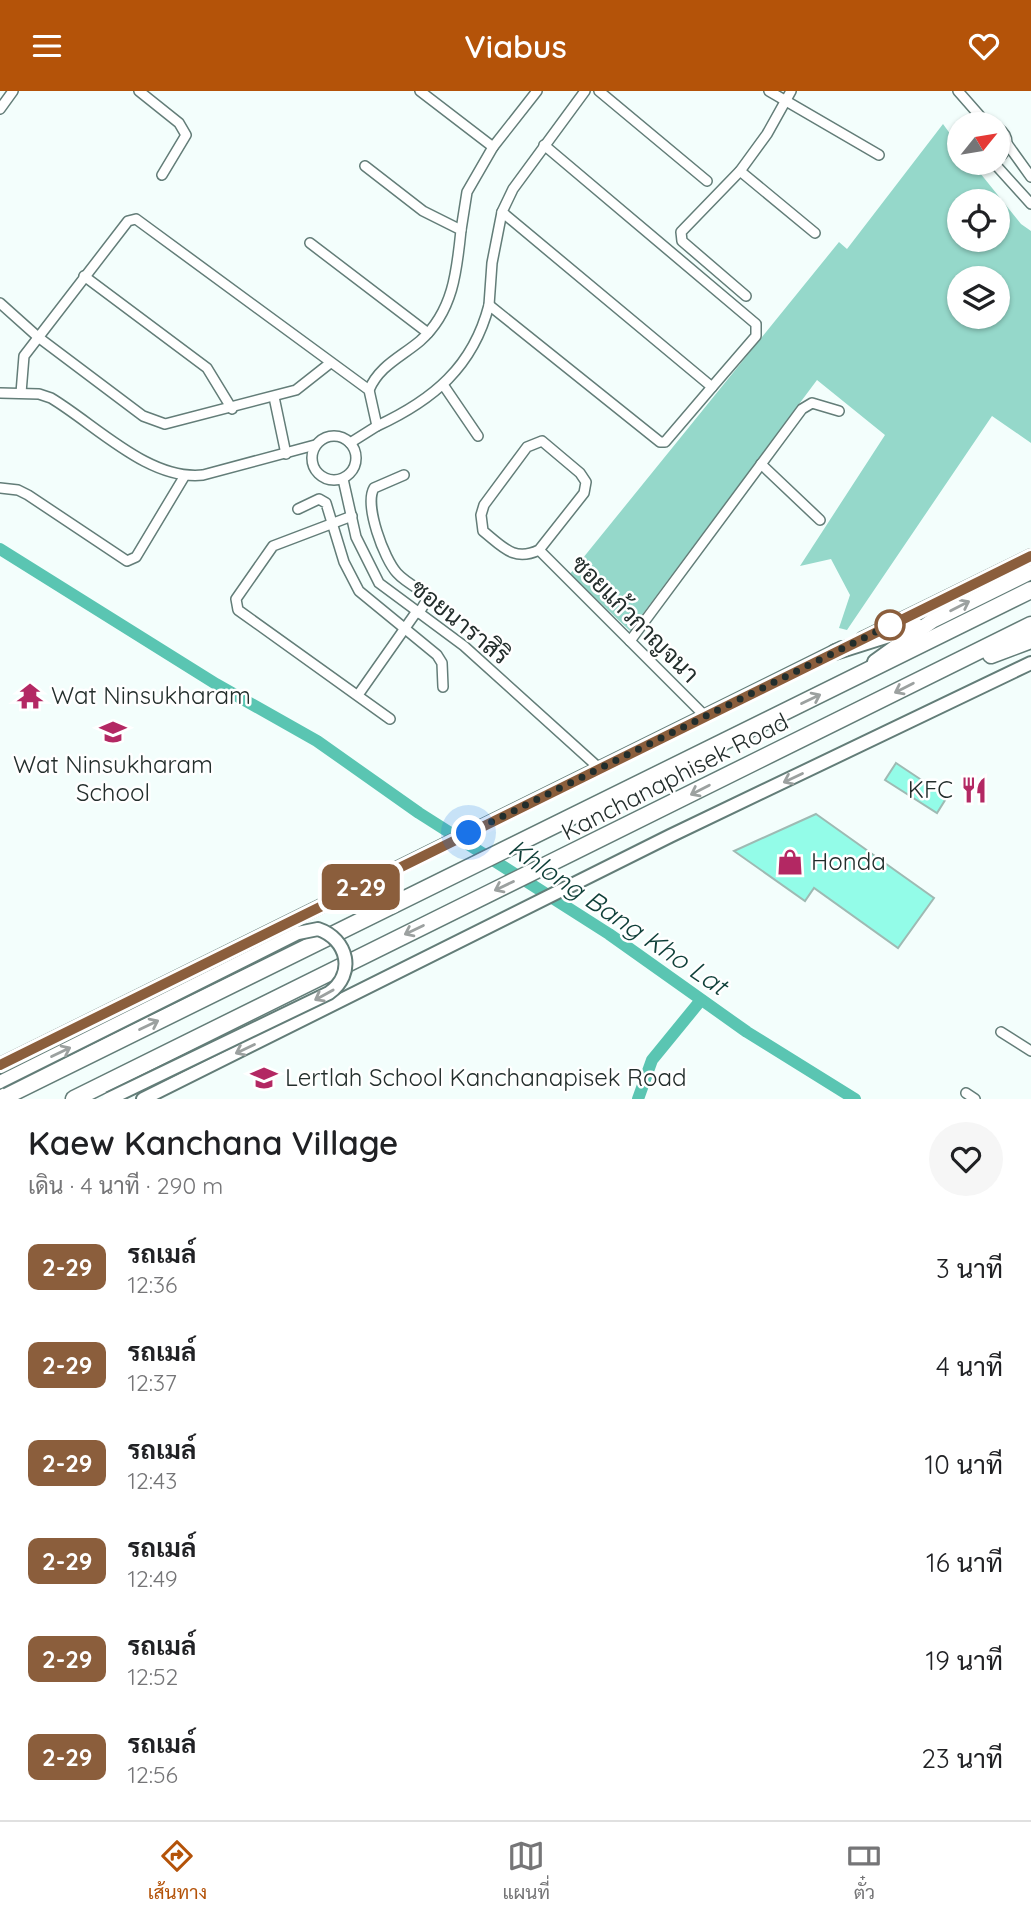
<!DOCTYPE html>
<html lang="th">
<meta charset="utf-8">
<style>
:root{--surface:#fff;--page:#f6f6f6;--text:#202124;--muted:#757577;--line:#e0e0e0;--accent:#b45309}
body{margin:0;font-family:Quicksand,Sarabun,sans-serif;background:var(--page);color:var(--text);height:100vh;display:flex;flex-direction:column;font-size:26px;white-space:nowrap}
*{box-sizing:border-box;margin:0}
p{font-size:23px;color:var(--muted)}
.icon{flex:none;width:38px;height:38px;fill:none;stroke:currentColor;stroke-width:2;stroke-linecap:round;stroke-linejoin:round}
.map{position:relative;height:1008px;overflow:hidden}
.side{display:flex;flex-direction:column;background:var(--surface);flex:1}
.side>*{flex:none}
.badge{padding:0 14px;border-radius:10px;font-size:24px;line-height:46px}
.needle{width:46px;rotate:60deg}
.controls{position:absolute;left:947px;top:21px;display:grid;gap:14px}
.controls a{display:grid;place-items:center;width:63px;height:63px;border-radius:50%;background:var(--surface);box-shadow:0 2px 5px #0004;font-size:35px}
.you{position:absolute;width:35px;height:35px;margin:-18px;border:5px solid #fff;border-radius:50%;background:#1a73e8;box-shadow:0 0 0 10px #1a73e833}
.map>.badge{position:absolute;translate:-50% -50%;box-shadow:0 0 0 4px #fff}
.round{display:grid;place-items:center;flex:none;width:74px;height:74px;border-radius:37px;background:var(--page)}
.headline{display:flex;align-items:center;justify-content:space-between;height:119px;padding:0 28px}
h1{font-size:33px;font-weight:600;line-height:52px}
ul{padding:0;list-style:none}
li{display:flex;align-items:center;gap:21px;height:98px;padding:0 28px}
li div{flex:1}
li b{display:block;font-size:26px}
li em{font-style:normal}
li .badge{min-width:77px;font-weight:700;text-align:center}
header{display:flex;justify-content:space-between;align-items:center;height:91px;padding:0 28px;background:var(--accent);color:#fff;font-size:32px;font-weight:600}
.menu{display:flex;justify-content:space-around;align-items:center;height:98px;border-top:2px solid var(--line);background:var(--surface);font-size:19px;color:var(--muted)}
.menu a{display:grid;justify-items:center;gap:4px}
.menu .selected{color:var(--accent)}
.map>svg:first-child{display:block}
</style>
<header><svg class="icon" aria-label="menu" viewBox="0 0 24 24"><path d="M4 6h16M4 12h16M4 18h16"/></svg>Viabus<svg class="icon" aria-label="heart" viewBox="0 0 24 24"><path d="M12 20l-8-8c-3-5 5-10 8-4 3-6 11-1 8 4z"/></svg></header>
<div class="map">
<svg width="1031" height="1008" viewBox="0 0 1031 1008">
<rect width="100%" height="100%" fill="#f3fefc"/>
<path fill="#95d8ca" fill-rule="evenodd" d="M943,33l16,22v17h13l49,61 10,7v212l-39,-27 -145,214 -8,-2 11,-33 -19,-36 -31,7 85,-131 -68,-55 -187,251 -60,-57 269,-332 8,7zM998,110v39h-39v-39zM998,187v39h-39v-39z"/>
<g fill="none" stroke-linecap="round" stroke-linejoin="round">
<g stroke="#5ac5b2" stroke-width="12">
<polyline points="0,458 216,593 317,650 419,722 609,843 747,941 855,1008"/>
<polyline points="638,1008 652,969 701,909"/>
</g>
</g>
<g fill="#93fce8" stroke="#9ebab3" stroke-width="2">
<polygon points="896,672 947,706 937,722 885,689"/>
<polygon points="816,723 934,807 898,857 814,797 805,810 734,760"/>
</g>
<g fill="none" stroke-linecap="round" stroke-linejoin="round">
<g stroke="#637d78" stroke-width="12">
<g id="street">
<polyline points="139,0 179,32 186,44 162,84"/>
<polyline points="420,0 493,56 467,101 461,139"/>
<polyline points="599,0 707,90"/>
<polyline points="769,0 879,64"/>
<polyline points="958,0 987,33"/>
<polyline points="0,18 13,0"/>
<path d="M998,37c12,8 12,22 0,30"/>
<polyline points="544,54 756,233 756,245 712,296"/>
<polyline points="1008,54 1031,86"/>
<polyline points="493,56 537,0"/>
<polyline points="994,72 1031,113"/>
<path d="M365,75l58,45 38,19c-4,41 -8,82 -41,111 -19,16 -41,25 -51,49"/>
<polyline points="740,80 815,142"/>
<polyline points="310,152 428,242"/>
<polyline points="84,185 207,277 232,318"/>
<polyline points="746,205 682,150 681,141 740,80 767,43 791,0"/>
<polyline points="0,212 38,246 143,325 165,333 296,299 329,273"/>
<polyline points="489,214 492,172 502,121"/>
<polyline points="444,295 478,345"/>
<path d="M0,302l39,1 12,4c45,27 98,83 152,77l112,-30"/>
<polyline points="21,302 24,265 128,130 136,128 369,299 377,335 350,352"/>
<polyline points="274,306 286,363"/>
<path d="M377,335c56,-26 96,-59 112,-121l171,137h5l47,-55 -210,-175 11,-23 72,-98"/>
<circle cx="334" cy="367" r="22"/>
<polyline points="761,373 820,429"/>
<path d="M404,384l-30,13c-10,17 10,71 23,85 8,9 22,16 32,23l-10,17"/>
<polyline points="343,388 356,446 379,492 464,555 598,676"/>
<polyline points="0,397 18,399 28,404 127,470 136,466 184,386"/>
<polyline points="298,418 319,408 326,412 344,471 359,500 437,564 442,572 443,596"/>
<polyline points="352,425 273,455 236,508 238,519 390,628"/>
<path d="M539,459c-25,12 -36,-3 -56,-19l-2,-16 3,-10 43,-58 15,-6 38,32 6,9 -2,11 -45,57 166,166"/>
<polyline points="630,550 802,318 812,312 839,320"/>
<polyline points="358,604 417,520"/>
<polyline points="1001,941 1031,960"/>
<polyline points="966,1002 975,1008"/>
</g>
</g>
<g stroke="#637d78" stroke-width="16">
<g id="secondary">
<polyline points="862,548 1031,465"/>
<polyline points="0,974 842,557"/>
<polyline points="143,1008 670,745 1031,572"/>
</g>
</g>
<g stroke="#637d78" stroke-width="18">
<g id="primary">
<polyline points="835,561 917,535"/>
<polyline points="875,571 932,530 1031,481"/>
</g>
</g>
<g stroke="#637d78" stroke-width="19">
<g id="highway">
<polyline points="991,564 1031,549"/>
<polyline points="0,1008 1031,499"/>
<polyline points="74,1008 1031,534"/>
</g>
</g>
<use href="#street" stroke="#fff" stroke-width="9"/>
<use href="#secondary" stroke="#fff" stroke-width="12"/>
<use href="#primary" stroke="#fff" stroke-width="14"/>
<use href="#highway" stroke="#fff" stroke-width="16"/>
<g stroke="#637d78" stroke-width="16" stroke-linecap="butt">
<path id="secondary-bridge" d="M0,991l298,-149 20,-4c30,10 38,45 11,64l-220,106"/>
</g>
<use href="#secondary-bridge" stroke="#fff" stroke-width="12"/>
</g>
<defs><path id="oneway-shaft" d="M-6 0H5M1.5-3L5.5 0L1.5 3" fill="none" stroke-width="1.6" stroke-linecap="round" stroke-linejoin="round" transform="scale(1.75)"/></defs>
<g stroke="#9ca1a0">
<use href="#oneway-shaft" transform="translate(960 515) rotate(-27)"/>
<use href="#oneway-shaft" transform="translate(904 597) rotate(153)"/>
<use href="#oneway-shaft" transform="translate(811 608) rotate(-26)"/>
<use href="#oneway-shaft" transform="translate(793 687) rotate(155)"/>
<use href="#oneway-shaft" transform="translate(700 699) rotate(153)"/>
<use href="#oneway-shaft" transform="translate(504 795) rotate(154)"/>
<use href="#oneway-shaft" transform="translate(414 839) rotate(154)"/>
<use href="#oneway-shaft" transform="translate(324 904) rotate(151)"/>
<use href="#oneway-shaft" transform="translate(149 934) rotate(-26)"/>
<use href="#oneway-shaft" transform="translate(245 958) rotate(154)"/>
<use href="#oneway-shaft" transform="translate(61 961) rotate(-26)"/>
</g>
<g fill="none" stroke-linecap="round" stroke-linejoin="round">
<g stroke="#fff" stroke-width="16">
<polyline id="line" points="0,974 1031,465"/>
</g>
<use href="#line" stroke="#8b5e3c" stroke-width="10"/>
<polyline stroke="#232e2c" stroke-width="7" stroke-dasharray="0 12.6" points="469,742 890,534"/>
</g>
<defs>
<g id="temple-bare" transform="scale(2.1)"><path d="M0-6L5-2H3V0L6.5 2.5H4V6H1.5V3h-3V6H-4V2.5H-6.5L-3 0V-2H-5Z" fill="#b32863" stroke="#fff" stroke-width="2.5" paint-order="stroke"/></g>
<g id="school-bare" transform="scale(2.1)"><path d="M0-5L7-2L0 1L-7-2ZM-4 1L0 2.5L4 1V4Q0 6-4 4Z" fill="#b32863" stroke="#fff" stroke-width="2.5" paint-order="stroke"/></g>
<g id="restaurant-bare" transform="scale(2.1)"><path d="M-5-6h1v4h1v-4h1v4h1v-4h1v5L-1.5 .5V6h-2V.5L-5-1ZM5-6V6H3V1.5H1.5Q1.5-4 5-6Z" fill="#b32863" stroke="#fff" stroke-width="2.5" paint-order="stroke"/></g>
<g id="shop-bare" transform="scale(2.1)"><path d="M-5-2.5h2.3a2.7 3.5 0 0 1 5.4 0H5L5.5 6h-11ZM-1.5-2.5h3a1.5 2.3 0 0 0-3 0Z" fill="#b32863" stroke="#fff" stroke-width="2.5" paint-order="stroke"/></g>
</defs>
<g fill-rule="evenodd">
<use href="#temple-bare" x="30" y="605"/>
<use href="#school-bare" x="113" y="641"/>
<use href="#restaurant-bare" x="974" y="699"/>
<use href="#shop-bare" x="790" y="771"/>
<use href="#school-bare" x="264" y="987"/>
</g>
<circle fill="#fff" stroke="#8b5e3c" stroke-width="3.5" cx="890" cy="534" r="14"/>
<g text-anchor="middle" stroke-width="5" stroke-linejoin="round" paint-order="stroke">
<g font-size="24" fill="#232e2c" stroke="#fff">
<text transform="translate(635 528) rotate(45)" y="8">ซอยแก้วกาญจนา</text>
<text transform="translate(460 531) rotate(39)" y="8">ซอยนาราสิริ</text>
<text transform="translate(675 686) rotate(-27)" y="8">Kanchanaphisek Road</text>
</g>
<g font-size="24" fill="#232e2c" stroke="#fff" text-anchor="start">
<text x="51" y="613">Wat Ninsukharam</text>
<text x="113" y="682" text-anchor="middle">Wat Ninsukharam<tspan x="113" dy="28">School</tspan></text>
<text x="953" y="707" text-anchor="end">KFC</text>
<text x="811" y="779">Honda</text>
<text x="285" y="995">Lertlah School Kanchanapisek Road</text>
</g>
<g font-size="26" font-style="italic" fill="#0e3f38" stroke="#fff">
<text transform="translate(618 826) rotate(34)" y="9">Khlong Bang Kho Lat</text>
</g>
</g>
</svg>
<div class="controls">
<a><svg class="needle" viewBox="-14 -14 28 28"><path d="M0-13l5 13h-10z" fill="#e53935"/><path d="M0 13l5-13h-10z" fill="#757577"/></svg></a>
<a><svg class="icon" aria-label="locate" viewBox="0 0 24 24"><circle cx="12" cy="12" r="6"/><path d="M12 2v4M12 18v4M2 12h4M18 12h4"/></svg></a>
<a><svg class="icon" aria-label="layers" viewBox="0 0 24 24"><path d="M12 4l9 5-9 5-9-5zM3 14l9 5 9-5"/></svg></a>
</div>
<div class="you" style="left:469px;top:742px"></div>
<b class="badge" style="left:361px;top:796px;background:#8b5e3c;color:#fff">2-29</b>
</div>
<section class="side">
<div class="headline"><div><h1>Kaew Kanchana Village</h1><p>เดิน · 4 นาที · 290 m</p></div><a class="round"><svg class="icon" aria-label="heart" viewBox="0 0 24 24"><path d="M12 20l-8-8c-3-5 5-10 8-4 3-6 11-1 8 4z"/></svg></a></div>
<ul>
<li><span class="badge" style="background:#8b5e3c;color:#fff">2-29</span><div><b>รถเมล์</b><p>12:36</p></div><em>3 นาที</em></li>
<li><span class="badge" style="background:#8b5e3c;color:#fff">2-29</span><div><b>รถเมล์</b><p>12:37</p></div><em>4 นาที</em></li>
<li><span class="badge" style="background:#8b5e3c;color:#fff">2-29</span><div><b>รถเมล์</b><p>12:43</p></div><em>10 นาที</em></li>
<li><span class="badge" style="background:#8b5e3c;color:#fff">2-29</span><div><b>รถเมล์</b><p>12:49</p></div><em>16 นาที</em></li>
<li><span class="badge" style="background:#8b5e3c;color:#fff">2-29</span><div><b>รถเมล์</b><p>12:52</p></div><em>19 นาที</em></li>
<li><span class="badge" style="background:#8b5e3c;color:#fff">2-29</span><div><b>รถเมล์</b><p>12:56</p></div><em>23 นาที</em></li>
</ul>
</section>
<nav class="menu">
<a class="selected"><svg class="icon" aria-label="directions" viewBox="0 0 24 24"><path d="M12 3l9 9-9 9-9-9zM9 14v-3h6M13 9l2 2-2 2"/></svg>เส้นทาง</a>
<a><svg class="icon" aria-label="map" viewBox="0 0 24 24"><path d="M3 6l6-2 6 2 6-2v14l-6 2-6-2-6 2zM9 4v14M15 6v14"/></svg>แผนที่</a>
<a><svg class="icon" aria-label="tickets" viewBox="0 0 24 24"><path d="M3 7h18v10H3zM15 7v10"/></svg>ตั๋ว</a>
</nav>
